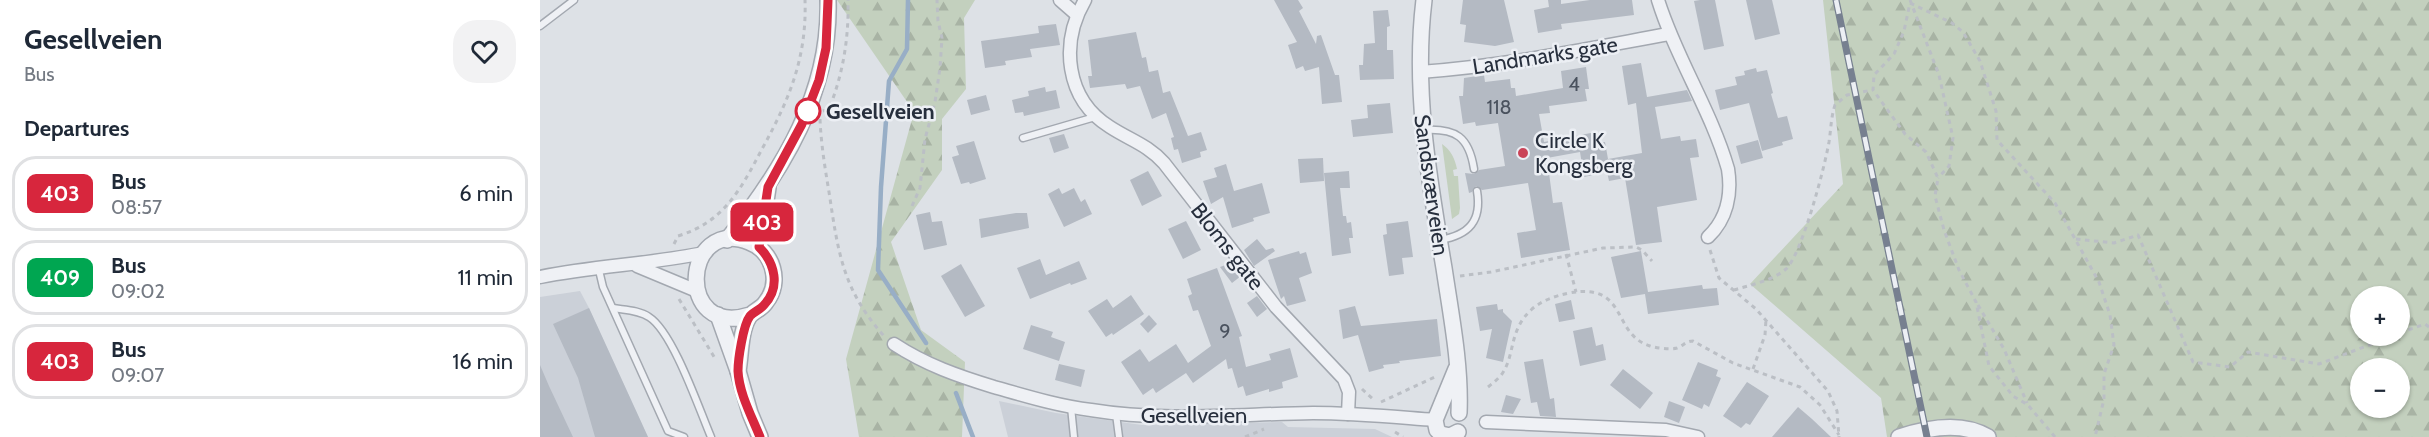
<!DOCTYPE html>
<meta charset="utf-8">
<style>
:root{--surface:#fff;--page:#f2f2f3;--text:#1f2937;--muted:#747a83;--line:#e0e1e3}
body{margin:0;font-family:Cabin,sans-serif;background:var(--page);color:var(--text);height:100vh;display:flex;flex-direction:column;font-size:22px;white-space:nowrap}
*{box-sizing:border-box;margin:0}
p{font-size:20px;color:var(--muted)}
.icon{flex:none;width:33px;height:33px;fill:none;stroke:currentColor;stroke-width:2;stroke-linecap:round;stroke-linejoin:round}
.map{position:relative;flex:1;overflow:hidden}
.drawer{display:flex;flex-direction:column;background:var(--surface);width:540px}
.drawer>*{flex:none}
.badge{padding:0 12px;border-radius:9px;font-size:21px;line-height:39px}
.buttons{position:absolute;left:1810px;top:286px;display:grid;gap:12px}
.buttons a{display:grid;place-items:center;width:60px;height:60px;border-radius:50%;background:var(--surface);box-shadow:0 2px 4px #0004;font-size:30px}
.map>.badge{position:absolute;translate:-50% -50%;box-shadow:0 0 0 3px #fff}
h2{padding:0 24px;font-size:22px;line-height:54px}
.round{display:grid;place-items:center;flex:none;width:63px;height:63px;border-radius:24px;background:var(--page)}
.headline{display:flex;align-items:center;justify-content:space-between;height:102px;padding:0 24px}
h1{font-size:28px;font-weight:700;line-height:45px}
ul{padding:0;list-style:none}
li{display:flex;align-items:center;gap:18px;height:75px;margin:0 12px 9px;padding:0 12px;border:3px solid var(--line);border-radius:24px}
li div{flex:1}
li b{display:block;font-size:22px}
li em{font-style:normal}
li .badge{min-width:66px;font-weight:700;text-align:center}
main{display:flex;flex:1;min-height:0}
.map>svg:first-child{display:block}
</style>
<main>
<section class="drawer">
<div class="headline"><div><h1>Gesellveien</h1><p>Bus</p></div><a class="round"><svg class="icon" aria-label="heart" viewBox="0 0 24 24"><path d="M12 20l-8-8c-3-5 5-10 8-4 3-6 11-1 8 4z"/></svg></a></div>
<h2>Departures</h2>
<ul>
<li><span class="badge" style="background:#d7263d;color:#fff">403</span><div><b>Bus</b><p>08:57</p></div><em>6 min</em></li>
<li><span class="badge" style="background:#00a651;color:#fff">409</span><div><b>Bus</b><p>09:02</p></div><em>11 min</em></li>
<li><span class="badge" style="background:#d7263d;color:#fff">403</span><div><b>Bus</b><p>09:07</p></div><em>16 min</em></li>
</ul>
</section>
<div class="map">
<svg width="1889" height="437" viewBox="0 0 1889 437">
<defs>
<pattern id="forest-firs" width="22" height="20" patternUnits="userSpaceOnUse" patternTransform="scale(1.5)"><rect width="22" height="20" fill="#c3d0be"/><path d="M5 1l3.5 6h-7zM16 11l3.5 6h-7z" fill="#a8b3a4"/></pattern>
</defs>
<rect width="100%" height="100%" fill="#dde1e6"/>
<g fill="#cbd0d8">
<polygon points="40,291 49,308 108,437 0,437 0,297"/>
<polygon points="459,401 516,413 602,425 742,422 748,427 835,429 852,437 468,437"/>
</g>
<path fill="#c3d0be" d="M902,144c9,6 13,15 15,25l-4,1 1,6h4l2,32 -1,6 -7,5z"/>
<g fill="url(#forest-firs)" fill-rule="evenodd">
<polygon points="297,0 435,0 424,18 426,89 402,119 402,170 351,242 381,330 425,362 422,437 319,437 306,359 374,112"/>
<path d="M1283,0h606v437h-542l-6,-39 -131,-114 93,-100zM1821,297h39v39h-39zM1821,369h39v39h-39z"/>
</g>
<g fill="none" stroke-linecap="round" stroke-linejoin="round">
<g stroke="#98aec6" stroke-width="4.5">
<polyline points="368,0 367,49 349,81 341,187 338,270 386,343"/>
<polyline points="416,393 433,437"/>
</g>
</g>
<g fill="#b4bac3">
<polygon points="734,0 758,0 763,8 759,11 776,44 777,36 781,35 795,75 799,75 802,102 782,104 779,67 765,71 763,66 756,69 748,45 757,42"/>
<polygon points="923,0 964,0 974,42 955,46 924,42 926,25 920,24"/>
<polygon points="1008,0 1021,0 1021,4 1050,0 1092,0 1094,15 1021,24 1022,29 998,33 994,10 1009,7"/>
<polygon points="1160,0 1175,0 1184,46 1164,50 1154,1"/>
<polygon points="1206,0 1232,0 1240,34 1215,40"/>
<polygon points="848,10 850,26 847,27 847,50 853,50 854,79 820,80 819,65 823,65 824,44 835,43 833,11"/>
<polygon points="516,24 520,45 490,49 492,57 465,61 466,65 445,68 441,41 499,33 498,26"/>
<polygon points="596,32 602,58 606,57 609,72 618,70 623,93 630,91 648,136 661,132 667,150 660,152 661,157 642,163 638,149 634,150 631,138 634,137 626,113 612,119 600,86 587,89 585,84 550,88 548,76 552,76 548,40"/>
<polygon points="1101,63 1107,97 1147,90 1152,101 1115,107 1121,139 1140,136 1141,141 1156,139 1159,157 1150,158 1157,200 1117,207 1122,242 1096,245 1085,178 1069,181 1067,172 1044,177 1040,152 1007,158 1013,203 1022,202 1030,250 981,258 977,233 996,230 988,183 942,190 936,186 932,192 929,193 925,173 934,174 939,170 965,166 958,123 936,126 935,122 923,124 919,96 923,96 924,78 944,75 945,82 970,79 971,88 975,88 976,96 1023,88 1021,71 1046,67 1049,89 1045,89 1047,101 1009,106 1010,113 999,114 1004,142 1056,132 1058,143 1065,142 1068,159 1102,153 1096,103 1088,105 1082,66"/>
<polygon points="1216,68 1217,72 1227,70 1233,93 1231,94 1238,118 1247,116 1253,139 1242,142 1243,145 1222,151 1209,103 1180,110 1175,90 1197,85 1195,77 1205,75 1204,71"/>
<polygon points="505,87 506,92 516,90 520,108 484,116 483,112 475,113 472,100 489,96 488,91"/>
<polygon points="446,95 450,110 431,115 427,100"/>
<polygon points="850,103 853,133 813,137 811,120 828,118 827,105"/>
<polygon points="524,134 529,148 514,153 509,138"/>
<polygon points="1218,140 1223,158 1201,164 1196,146"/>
<polygon points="434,141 446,179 430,184 429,182 421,184 412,157 419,155 416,146"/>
<polygon points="783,158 784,181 760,183 758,159"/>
<polygon points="686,164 694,191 722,183 730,213 713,218 714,221 692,228 683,197 671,204 663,181 677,177 674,168"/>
<polygon points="608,171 622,196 602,206 590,180"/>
<polygon points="809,171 810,188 800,188 803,216 806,216 807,223 811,222 813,238 809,238 811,253 792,256 784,173"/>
<polygon points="519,188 522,194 534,188 541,202 545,199 552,214 524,227 508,194"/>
<polygon points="390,212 392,222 402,221 407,245 384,250 376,215"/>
<polygon points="476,213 487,213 489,228 441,238 439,219"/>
<polygon points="646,221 661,250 643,259 628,229"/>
<polygon points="868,221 873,257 862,258 864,274 849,276 843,235 847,234 846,224"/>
<polygon points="717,239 726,250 733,248 735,251 714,266 704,250"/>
<polygon points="759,251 760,254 766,252 772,273 759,278 766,301 747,306 744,296 741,299 728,260"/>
<polygon points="1101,251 1108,292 1162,285 1163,289 1177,288 1179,305 1108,314 1105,294 1081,298 1071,257"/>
<polygon points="500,259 506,275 539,261 547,279 531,285 530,283 490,299 477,268"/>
<polygon points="691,263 701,276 692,283 680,267"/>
<polygon points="421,264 445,306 425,317 401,276"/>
<polygon points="677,268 702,336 699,337 706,367 731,360 729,354 750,348 758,377 742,382 743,388 729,392 729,389 706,396 703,386 698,388 692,368 688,369 686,359 653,383 646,373 616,393 613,388 603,395 581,362 600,349 609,362 636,344 648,363 671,346 658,310 653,311 648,296 652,294 647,279"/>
<polygon points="591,295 604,314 573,335 572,333 566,337 548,311 567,299 573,308"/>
<polygon points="717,296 727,309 717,317 707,303"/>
<polygon points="1031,300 1035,319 1019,322 1015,304"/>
<polygon points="957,304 958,310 963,309 963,312 972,321 963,362 946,358 952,329 940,331 936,307"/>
<polygon points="815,306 821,326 897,319 901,356 859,361 860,363 843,365 844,368 829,372 818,335 803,339 799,310"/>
<polygon points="49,308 108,437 55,437 38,378 13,324"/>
<polygon points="609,315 617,324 608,333 600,324"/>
<polygon points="491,325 513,332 511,337 525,342 519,361 483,349"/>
<polygon points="1052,327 1056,346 1063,344 1066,360 1040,366 1033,331"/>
<polygon points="1003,359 1010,399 1014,398 1016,417 1000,416 997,402 991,403 984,362"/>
<polygon points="1158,362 1178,370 1176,376 1181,378 1169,407 1164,404 1162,409 1142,400"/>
<polygon points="519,364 545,370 541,387 515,380"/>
<polygon points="0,365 9,386 33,437 0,437"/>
<polygon points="1083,369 1113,393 1100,409 1070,385"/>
<polygon points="1207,382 1229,396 1210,425 1206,423 1201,428 1183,416"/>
<polygon points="966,395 981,399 973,414 961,412"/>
<polygon points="1129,401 1145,407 1139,423 1124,417"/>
<polygon points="1258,407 1272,419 1291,437 1232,437"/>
</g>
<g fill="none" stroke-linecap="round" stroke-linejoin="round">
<g stroke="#a3a8b0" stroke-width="9">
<g id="service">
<polyline points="0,26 34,0"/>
<path d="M884,130c32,-2 45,7 50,39"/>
<polyline points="483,138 555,117"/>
<path d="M900,240c29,-5 42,-19 37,-49"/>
<polyline points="58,266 63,287 128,431 144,437"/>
<path d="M73,308c12,2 26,2 36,9 24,15 50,92 62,120"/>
<polyline points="531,407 534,437"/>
<polyline points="576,414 579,437"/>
</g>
</g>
<g stroke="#a3a8b0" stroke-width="15">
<g id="minor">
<polyline points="520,0 536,14"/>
<path d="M545,0c-25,43 -20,99 25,127 20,13 38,18 54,36l112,144 68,72 5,13 -1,22"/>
<path d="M1118,0c18,58 53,110 70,169 4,25 -1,50 -20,68"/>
<path d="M880,72c84,-6 166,-23 249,-38"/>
<polyline points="97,266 157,291"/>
<path d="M0,277c55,-11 110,-13 164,-24"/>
<path d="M354,344c32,21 64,32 100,43 32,9 64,19 97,23 73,12 148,4 222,3 41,0 81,4 122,7"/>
<polyline points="946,422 1126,430 1158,437"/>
</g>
</g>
<g stroke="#a3a8b0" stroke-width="18">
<g id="tertiary">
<path d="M884,0c-11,90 5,179 20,268 7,47 17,97 15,145"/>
<path d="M187,240c56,-70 104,-148 101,-240"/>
<polyline points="219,247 228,188"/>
<polyline points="178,315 198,371 210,413 220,437"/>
<polyline points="916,369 895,420 897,430 901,434 910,436 918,432"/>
<path d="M198,371c3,-16 2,-40 11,-54 4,-6 13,-8 17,-15 16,-20 7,-51 -17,-60 -67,-26 -74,97 1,73"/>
<path d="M1359,437c27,-9 63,-16 89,0"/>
</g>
</g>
<g stroke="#bbbfc5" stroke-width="3" stroke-dasharray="4.5 4.5" stroke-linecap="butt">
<polyline points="1370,0 1399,75 1413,138 1409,166 1398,178"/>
<path d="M283,111l6,-2c14,-35 20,-71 19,-109"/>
<path d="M280,119c1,25 5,49 9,73 9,59 13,97 55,144"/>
<polyline points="372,206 380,188 385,139 395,102 400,68 402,38 398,21 397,0"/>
<polyline points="1536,239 1574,243 1598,235 1653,362 1690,367 1708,352 1779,364 1853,336"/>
<path d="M134,244l4,-8c46,-14 63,-47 84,-87 27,-49 45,-91 43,-149"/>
<polyline points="1170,250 1179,278 1216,309 1288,391 1297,411 1299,437"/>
<polyline points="1026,254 1036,292"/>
<polyline points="920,276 951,272 1063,248 1096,247 1102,250 1112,261"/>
<path d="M1194,290c16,-5 38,-9 52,-21 16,-15 39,-103 43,-127 2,-13 2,-25 6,-37l12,-10 25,-5"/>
<polyline points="139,299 176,360"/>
<polyline points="1438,305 1464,349 1487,403"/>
<polyline points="1860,333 1885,324 1889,327"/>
<polyline points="1213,369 1225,335 1226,319"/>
<path d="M948,387c5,-4 10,-8 14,-13 14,-21 6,-43 30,-65 11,-9 23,-13 37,-16 60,-11 42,41 81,53 6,2 20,4 27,2 6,-2 9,-7 16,-7l40,22 67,24 20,18 19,30"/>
<polyline points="822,389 835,401"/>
<polyline points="841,402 897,376"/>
<polyline points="855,432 863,437"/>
<polyline points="705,437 724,429"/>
<polyline points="1515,437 1488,405 1473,396 1449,366 1436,302 1419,270 1404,230 1395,196 1398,178 1386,152 1365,134 1333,90 1334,75 1354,54 1364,31 1370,3 1412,23 1423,32 1440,61 1456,111 1457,140 1515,203 1559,282 1570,315 1574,345 1564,374 1564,399 1555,437"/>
</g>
<use href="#service" stroke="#eff1f5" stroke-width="6"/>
<use href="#minor" stroke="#eff1f5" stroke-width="12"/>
<use href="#tertiary" stroke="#eff1f5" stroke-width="15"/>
<g stroke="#778090" stroke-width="7">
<polyline id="rail" points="1296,0 1387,437"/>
</g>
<use href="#rail" stroke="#eceff4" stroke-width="4.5" stroke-dasharray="14" stroke-linecap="butt"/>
</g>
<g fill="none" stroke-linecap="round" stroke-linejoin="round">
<g stroke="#fff" stroke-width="14">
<path id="line" d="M220,437c-8,-20 -21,-44 -22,-66 0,-11 5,-46 12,-55 3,-4 10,-6 14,-11 17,-18 11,-42 -5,-58l9,-60 34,-63 17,-44 7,-32 2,-48"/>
</g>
<use href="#line" stroke="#d7263d" stroke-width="9"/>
</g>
<circle fill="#fff" stroke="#d7263d" stroke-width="3" cx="268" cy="111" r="12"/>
<circle fill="#ca4357" stroke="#eceff4" stroke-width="2" cx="983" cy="153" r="6"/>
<g text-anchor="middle" stroke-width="5" stroke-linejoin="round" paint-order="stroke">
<g font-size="20" fill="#4a525e">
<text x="1034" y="91">4</text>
<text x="959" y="114">118</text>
<text x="685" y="338">9</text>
</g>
<g font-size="22" fill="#272f3d" stroke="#eceff4">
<text transform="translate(1005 55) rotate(-9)" y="8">Landmarks gate</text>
<text transform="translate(892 185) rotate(82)" y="8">Sandsværveien</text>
<text transform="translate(688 246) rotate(52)" y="8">Bloms gate</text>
<text x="654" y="423">Gesellveien</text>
</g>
<g font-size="22" font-weight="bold" fill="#272f3d" stroke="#eceff4" text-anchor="start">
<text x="286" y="119">Gesellveien</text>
</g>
<g font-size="22" fill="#272f3d" stroke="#eceff4" text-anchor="start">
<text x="995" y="148">Circle K<tspan x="995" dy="25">Kongsberg</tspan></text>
</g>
</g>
</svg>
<div class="buttons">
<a>+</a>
<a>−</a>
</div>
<b class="badge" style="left:222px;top:222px;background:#d7263d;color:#fff">403</b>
</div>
</main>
